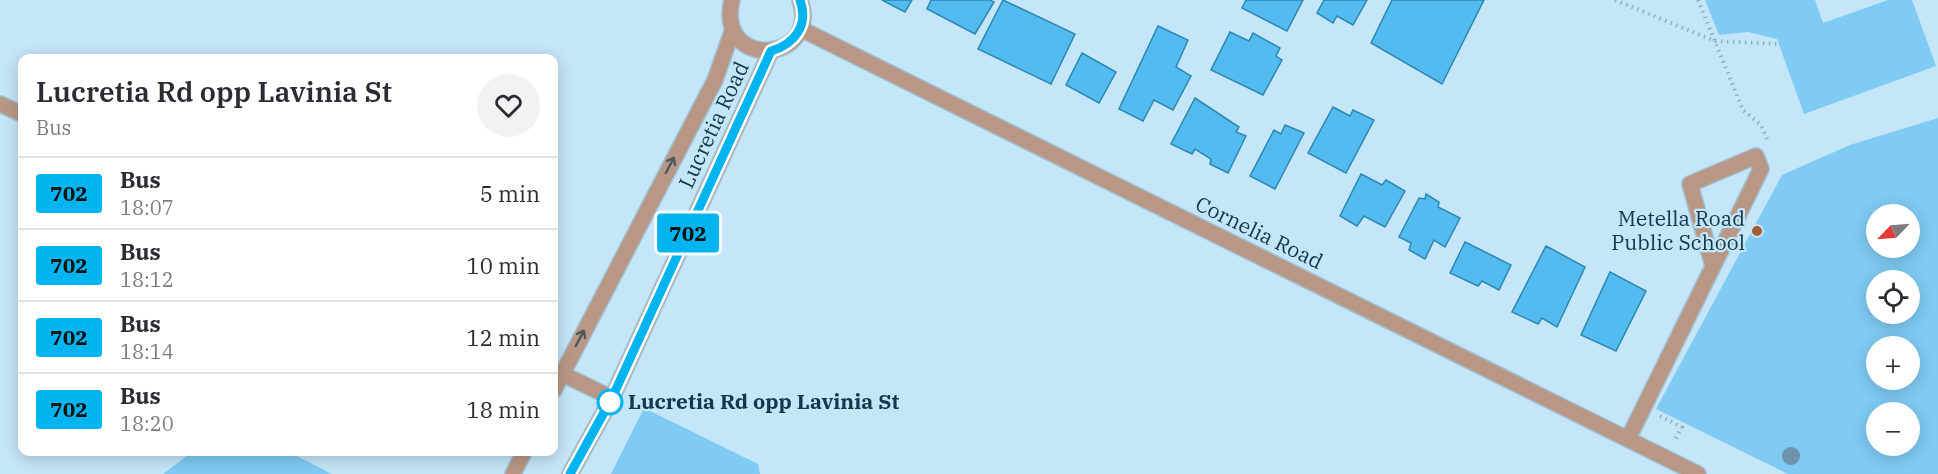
<!DOCTYPE html>
<meta charset="utf-8">
<style>
:root{--surface:#fff;--page:#f2f2f3;--text:#2b2b33;--muted:#7c7c81;--line:#e1e1e2}
body{margin:0;font-family:"IBM Plex Serif",serif;background:var(--page);color:var(--text);height:100vh;display:flex;flex-direction:column;font-size:22px;white-space:nowrap}
*{box-sizing:border-box;margin:0}
p{font-size:20px;color:var(--muted)}
.icon{flex:none;width:33px;height:33px;fill:none;stroke:currentColor;stroke-width:2;stroke-linecap:round;stroke-linejoin:round}
.map{position:relative;flex:1;overflow:hidden}
.side{position:absolute;left:18px;top:54px;width:540px;height:402px;display:flex;flex-direction:column;background:var(--surface);border-radius:12px;box-shadow:0 3px 15px #0003}
.side>*{flex:none}
.badge{padding:0 12px;border-radius:4px;font-size:21px;line-height:39px}
.needle{width:39px;rotate:245deg}
.tools{position:absolute;left:1866px;top:204px;display:grid;gap:12px}
.tools a{display:grid;place-items:center;width:54px;height:54px;border-radius:50%;background:var(--surface);box-shadow:0 3px 15px #0003;font-size:30px}
.map>.badge{position:absolute;translate:-50% -50%;box-shadow:0 0 0 3px #fff}
.round{display:grid;place-items:center;flex:none;width:63px;height:63px;border-radius:32px;background:var(--page)}
.head{display:flex;align-items:center;justify-content:space-between;height:102px;padding:0 18px}
h1{font-size:28px;font-weight:600;line-height:45px}
ul{padding:0;list-style:none}
li{display:flex;align-items:center;gap:18px;height:72px;padding:0 18px;border-top:2px solid var(--line)}
li div{flex:1}
li b{display:block;font-size:22px}
li em{font-style:normal}
li .badge{min-width:66px;font-weight:700;text-align:center}
.map>svg:first-child{display:block}
</style>
<div class="map">
<svg width="1938" height="474" viewBox="0 0 1938 474">
<rect width="100%" height="100%" fill="#c5e5f8"/>
<g fill="#7fcbf4" fill-rule="evenodd">
<polygon points="1705,0 1815,0 1823,23 1888,0 1912,0 1936,66 1804,114 1777,39 1748,32 1719,35"/>
<path d="M1938,118v356h-150l-132,-65 126,-234 68,-30zM1910,214v34h-34v-34zM1876,280h34v34h-34zM1910,346v34h-34v-34zM1910,412v34h-34v-34z"/>
<polygon points="644,408 758,464 760,474 611,474"/>
<polygon points="192,452 289,452 332,474 163,474"/>
</g>
<g fill="#53bbef" stroke="#2b88b3" stroke-width="1.5">
<polygon points="882,0 912,0 905,12"/>
<polygon points="931,0 990,0 994,2 975,34 927,9"/>
<polygon points="1003,0 1075,34 1051,84 978,49"/>
<polygon points="1246,0 1303,0 1287,31 1242,8"/>
<polygon points="1324,0 1367,0 1353,25 1337,16 1333,23 1317,13"/>
<polygon points="1392,0 1484,0 1442,84 1371,43"/>
<polygon points="1158,26 1188,40 1176,67 1191,76 1173,110 1154,100 1143,121 1119,109"/>
<polygon points="1230,32 1249,41 1253,33 1280,48 1276,56 1282,60 1263,95 1211,70"/>
<polygon points="1082,53 1116,72 1099,103 1066,85"/>
<polygon points="1195,98 1239,127 1236,132 1246,136 1228,173 1210,164 1211,159 1195,149 1192,154 1171,144"/>
<polygon points="1333,107 1350,116 1353,110 1374,120 1346,173 1308,153"/>
<polygon points="1285,125 1304,133 1275,189 1250,176 1274,130 1281,134"/>
<polygon points="1361,174 1382,185 1386,180 1405,191 1385,227 1364,216 1357,226 1340,216"/>
<polygon points="1426,194 1439,202 1438,207 1460,218 1445,247 1434,240 1425,259 1409,250 1411,243 1399,237 1419,198 1425,199"/>
<polygon points="1465,242 1511,265 1499,290 1482,281 1478,286 1450,273"/>
<polygon points="1546,246 1585,267 1557,327 1542,318 1538,324 1512,312"/>
<polygon points="1610,272 1646,291 1616,351 1581,335"/>
</g>
<g fill="none" stroke-linecap="round" stroke-linejoin="round">
<g stroke="#a1c2d5" stroke-width="18">
<g id="minor">
<path d="M732,0c-17,71 90,63 68,0"/>
<polyline points="801,29 1698,474"/>
<polyline points="0,104 22,114"/>
<polyline points="554,370 612,398"/>
<polyline points="554,390 715,80 733,29"/>
<polyline points="1628,439 1761,169 1756,156 1690,184 1713,266"/>
<polyline points="513,474 524,452"/>
<polyline points="570,474 612,398 771,51"/>
</g>
</g>
<g stroke="#8eb0c3" stroke-width="4" stroke-dasharray="1.5 4.5" stroke-linecap="butt">
<polyline points="1615,0 1715,41 1779,44"/>
<polyline points="1698,0 1743,110 1761,125 1767,139"/>
<polyline points="1660,416 1682,427 1674,441"/>
</g>
<use href="#minor" stroke="#b89884" stroke-width="15"/>
</g>
<circle fill="#6d93a8" cx="1791" cy="456" r="9"/>
<defs><path id="oneway-shaft" d="M-6 0H5M1.5-3L5.5 0L1.5 3" fill="none" stroke-width="1.6" stroke-linecap="round" stroke-linejoin="round" transform="scale(1.5)"/></defs>
<g stroke="#4c5a5f">
<use href="#oneway-shaft" transform="translate(670 165) rotate(-62)"/>
<use href="#oneway-shaft" transform="translate(580 338) rotate(-62)"/>
</g>
<g fill="none" stroke-linecap="round" stroke-linejoin="round">
<g stroke="#fff" stroke-width="14">
<path id="line" d="M570,474l42,-76 159,-347c24,-7 38,-26 29,-51"/>
</g>
<use href="#line" stroke="#00b5ef" stroke-width="9"/>
</g>
<circle fill="#a35f30" stroke="#c5e5f8" stroke-width="2" cx="1757" cy="231" r="6"/>
<circle fill="#fff" stroke="#00b5ef" stroke-width="3" cx="610" cy="402" r="12"/>
<g text-anchor="middle" stroke-width="4.5" stroke-linejoin="round" paint-order="stroke">
<g font-size="21" fill="#12384b" stroke="#c5e5f8">
<text transform="translate(714 125) rotate(-65)" y="7">Lucretia Road</text>
<text transform="translate(1259 233) rotate(26)" y="7">Cornelia Road</text>
</g>
<g font-size="21" fill="#12384b" stroke="#c5e5f8" text-anchor="end">
<text x="1745" y="226">Metella Road<tspan x="1745" dy="24">Public School</tspan></text>
</g>
<g font-size="21" font-weight="bold" fill="#12384b" stroke="#c5e5f8" text-anchor="start">
<text x="628" y="409">Lucretia Rd opp Lavinia St</text>
</g>
</g>
</svg>
<div class="tools">
<a><svg class="needle" viewBox="-14 -14 28 28"><path d="M0-13l5 13h-10z" fill="#e53935"/><path d="M0 13l5-13h-10z" fill="#7c7c81"/></svg></a>
<a><svg class="icon" aria-label="locate" viewBox="0 0 24 24"><circle cx="12" cy="12" r="6"/><path d="M12 2v4M12 18v4M2 12h4M18 12h4"/></svg></a>
<a>+</a>
<a>−</a>
</div>
<b class="badge" style="left:688px;top:233px;background:#00b5ef;color:#111">702</b>
<section class="side">
<div class="head"><div><h1>Lucretia Rd opp Lavinia St</h1><p>Bus</p></div><a class="round"><svg class="icon" aria-label="heart" viewBox="0 0 24 24"><path d="M12 20l-8-8c-3-5 5-10 8-4 3-6 11-1 8 4z"/></svg></a></div>
<ul>
<li><span class="badge" style="background:#00b5ef;color:#111">702</span><div><b>Bus</b><p>18:07</p></div><em>5 min</em></li>
<li><span class="badge" style="background:#00b5ef;color:#111">702</span><div><b>Bus</b><p>18:12</p></div><em>10 min</em></li>
<li><span class="badge" style="background:#00b5ef;color:#111">702</span><div><b>Bus</b><p>18:14</p></div><em>12 min</em></li>
<li><span class="badge" style="background:#00b5ef;color:#111">702</span><div><b>Bus</b><p>18:20</p></div><em>18 min</em></li>
</ul>
</section>
</div>
